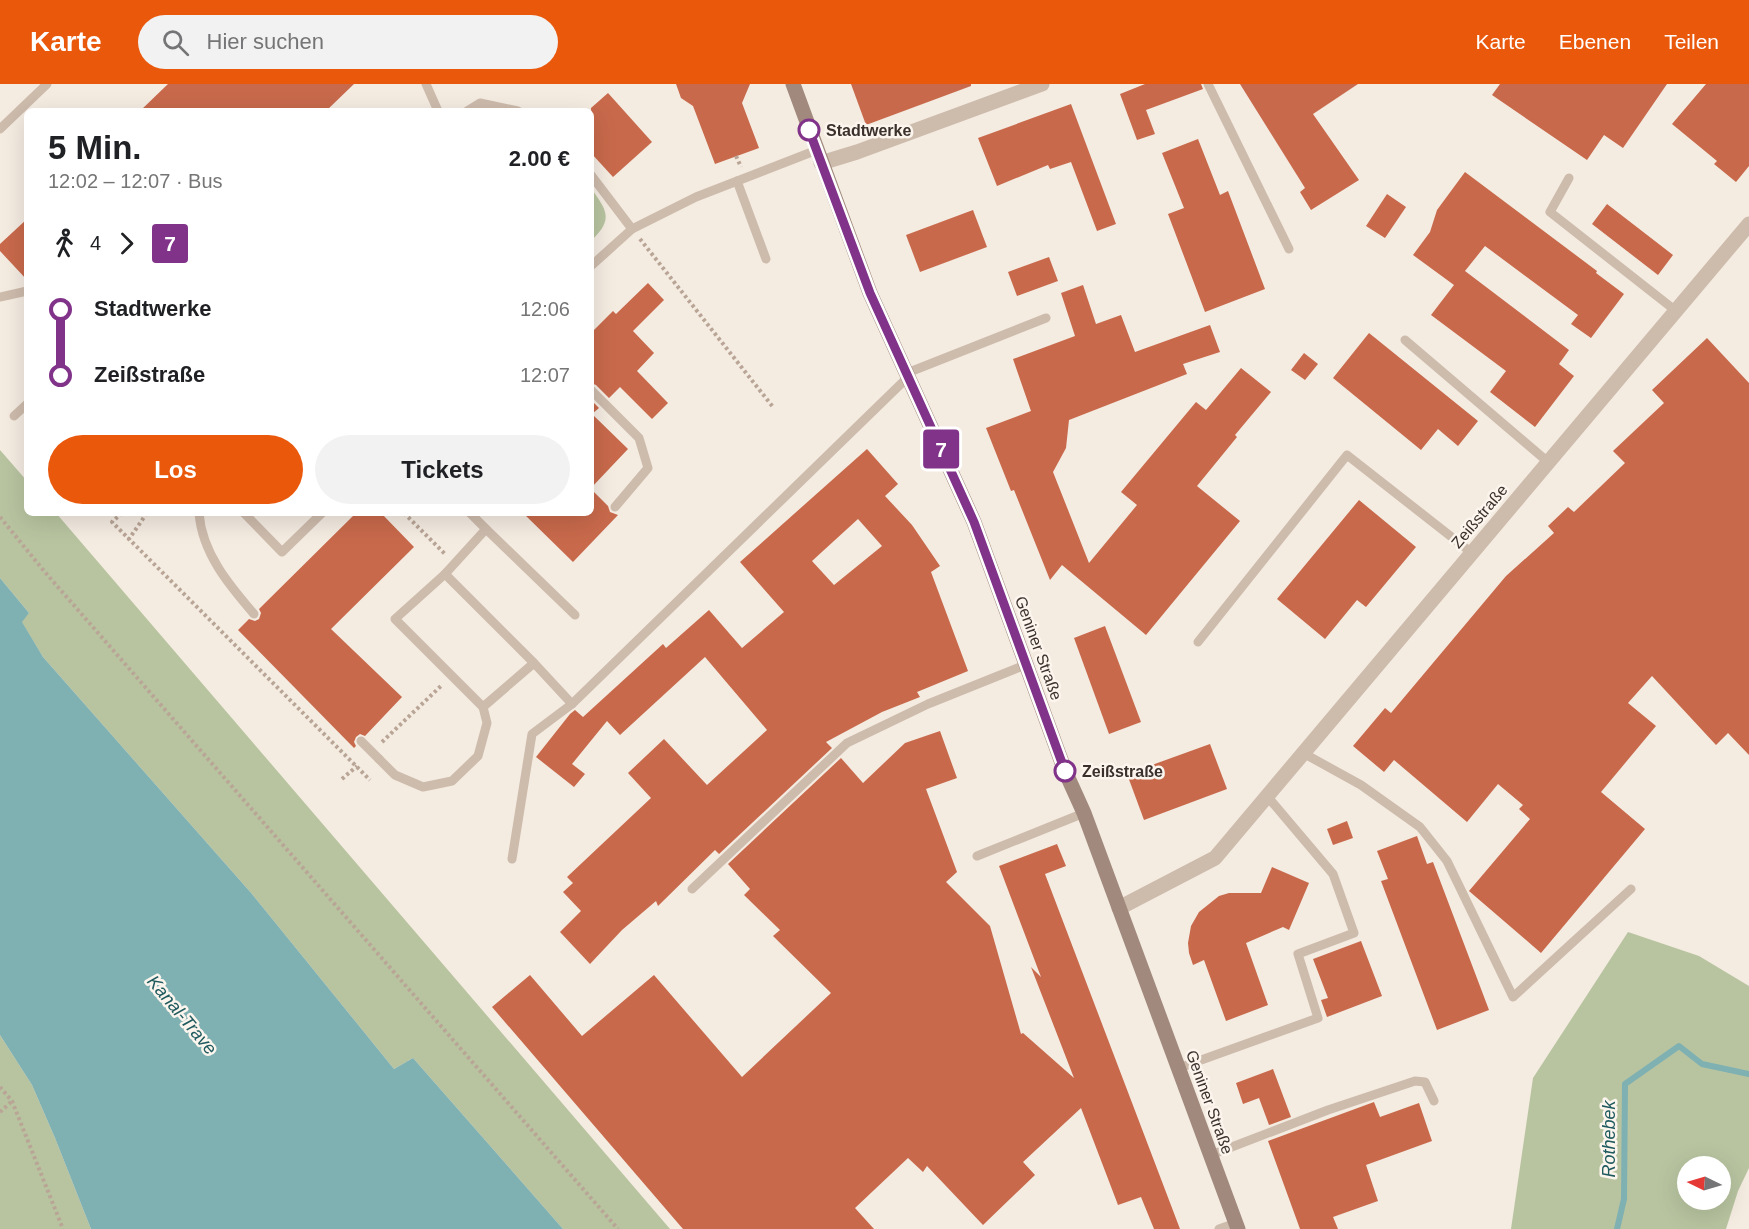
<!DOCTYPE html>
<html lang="de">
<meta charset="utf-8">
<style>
:root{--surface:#fff;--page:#f2f2f2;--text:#202124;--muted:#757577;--accent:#ea580c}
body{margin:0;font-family:Arial,sans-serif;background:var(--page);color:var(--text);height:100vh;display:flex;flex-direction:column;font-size:22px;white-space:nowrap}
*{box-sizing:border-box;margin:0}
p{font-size:20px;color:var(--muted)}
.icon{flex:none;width:33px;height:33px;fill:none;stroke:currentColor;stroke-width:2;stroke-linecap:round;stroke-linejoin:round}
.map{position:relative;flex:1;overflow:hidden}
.details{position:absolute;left:24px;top:24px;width:570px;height:408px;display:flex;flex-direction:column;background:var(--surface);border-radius:9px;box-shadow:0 6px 24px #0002}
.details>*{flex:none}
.badge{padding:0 12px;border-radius:4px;font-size:21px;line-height:39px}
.needle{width:39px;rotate:275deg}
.tools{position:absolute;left:1677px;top:1072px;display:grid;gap:12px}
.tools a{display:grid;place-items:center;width:54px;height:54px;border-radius:50%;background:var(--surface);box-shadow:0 6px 24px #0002;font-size:30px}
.map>.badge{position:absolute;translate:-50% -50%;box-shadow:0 0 0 3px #fff}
.legs{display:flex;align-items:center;gap:9px;height:66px;padding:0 24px;font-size:20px}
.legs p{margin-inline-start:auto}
.headline{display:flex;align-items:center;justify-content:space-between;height:102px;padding:0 24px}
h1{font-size:33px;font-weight:700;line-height:45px}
.cta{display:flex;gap:12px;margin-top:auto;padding:12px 24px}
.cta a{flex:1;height:69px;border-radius:36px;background:var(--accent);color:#fff;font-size:24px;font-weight:700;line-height:69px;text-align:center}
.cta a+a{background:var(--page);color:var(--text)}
ul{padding:0 24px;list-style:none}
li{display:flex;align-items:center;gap:21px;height:66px;font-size:22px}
li i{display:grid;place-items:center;width:9px;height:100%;margin:0 8px;background:currentColor}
li i::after{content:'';width:15px;height:15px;margin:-8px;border:4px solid;border-radius:50%;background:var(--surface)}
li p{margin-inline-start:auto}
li:first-child i{background:linear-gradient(#0000 50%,currentColor 0)}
li:last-child i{background:linear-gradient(currentColor 50%,#0000 0)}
header{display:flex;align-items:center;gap:36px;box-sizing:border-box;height:84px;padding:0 30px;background:var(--accent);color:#fff}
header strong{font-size:28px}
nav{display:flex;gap:33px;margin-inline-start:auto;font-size:21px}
.search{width:420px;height:54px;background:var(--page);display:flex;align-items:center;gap:15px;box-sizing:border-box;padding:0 21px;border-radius:33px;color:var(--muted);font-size:22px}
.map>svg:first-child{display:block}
</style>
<header>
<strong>Karte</strong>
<div class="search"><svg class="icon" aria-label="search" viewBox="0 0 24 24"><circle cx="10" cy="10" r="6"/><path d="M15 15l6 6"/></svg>Hier suchen</div>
<nav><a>Karte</a><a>Ebenen</a><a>Teilen</a></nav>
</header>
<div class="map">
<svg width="1749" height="1145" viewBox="0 0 1749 1145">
<rect width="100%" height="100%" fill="#f4ebe1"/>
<g fill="#b8c4a0" fill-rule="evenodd">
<path d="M591,104c16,23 23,31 0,53z"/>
<polygon points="0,366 27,397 27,429 56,429 670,1145 563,1145 413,974 394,985 252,810 43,573 21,537 29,529 0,494"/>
<path d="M1628,848l71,24 50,30v182l-11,23 -12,38h-215l22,-151zM1688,1083h32v33h-32z"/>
<polygon points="0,951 32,1001 55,1054 91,1145 0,1145"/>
</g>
<polygon fill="#7fb0b2" points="0,494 29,529 22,538 43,573 252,810 394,985 413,974 563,1145 91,1145 55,1054 32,1001 0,951"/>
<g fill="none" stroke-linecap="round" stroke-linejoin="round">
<polyline stroke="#7fb0b2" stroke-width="6" points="1617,1145 1624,1115 1625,1000 1679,962 1702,980 1749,990"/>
</g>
<g fill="#c8694b" fill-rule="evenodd">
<polygon points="168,0 354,0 326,27 140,27"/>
<polygon points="676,0 750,0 742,19 759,64 715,80 693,22 681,14"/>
<polygon points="851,0 971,0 971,2 866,41"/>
<polygon points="1145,0 1201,0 1203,5 1146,26 1155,50 1137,56 1120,10"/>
<polygon points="1240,0 1358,0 1313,30 1359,96 1311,126 1300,108 1305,104"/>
<polygon points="1500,0 1667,0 1623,64 1604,51 1587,76 1492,11"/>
<polygon points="1706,0 1749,0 1749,82 1736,98 1714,80 1717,77 1672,40"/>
<polygon points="608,9 652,58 613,93 591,69 591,24"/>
<polygon points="1071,20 1116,140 1097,147 1071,78 1050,85 1048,81 997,102 978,54"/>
<polygon points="1198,55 1220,111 1228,107 1265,205 1205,228 1168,130 1184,124 1162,69"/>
<polygon points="1465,88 1597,187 1596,189 1624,210 1591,254 1571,240 1578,231 1485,162 1465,187 1569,266 1559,280 1574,292 1535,343 1490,308 1506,287 1431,231 1454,201 1413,171 1430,148 1437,126"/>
<polygon points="1387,110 1406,123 1385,154 1366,142"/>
<polygon points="1607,120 1673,171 1658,191 1592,140"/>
<polygon points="973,126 987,163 920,188 906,151"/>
<polygon points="27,135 27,196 0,167 0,160"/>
<polygon points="1049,173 1058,197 1017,212 1008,188"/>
<polygon points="648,199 664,216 633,247 654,269 637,287 668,319 652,335 620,303 609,314 596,301 591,299 591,249 613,227 616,230"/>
<polygon points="1083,201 1096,240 1121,231 1135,268 1210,241 1220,268 1183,280 1187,290 1069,336 1066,364 1053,388 1089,479 1137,421 1121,408 1196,318 1206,326 1241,284 1271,308 1235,351 1237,353 1197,402 1240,437 1146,551 1062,481 1050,496 1014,406 1011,407 986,344 1031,327 1013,275 1075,252 1061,209"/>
<polygon points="1369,249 1478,337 1458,362 1438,345 1421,366 1333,294"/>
<polygon points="1707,254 1749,299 1749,671 1728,649 1716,661 1652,592 1628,619 1656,642 1601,708 1645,745 1541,869 1469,807 1530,735 1519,725 1523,721 1498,700 1467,738 1394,676 1384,688 1353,662 1385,624 1391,629 1506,492 1554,449 1548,442 1568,423 1574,428 1625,379 1613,367 1664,319 1652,306"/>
<polygon points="1304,269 1318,280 1305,296 1291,286"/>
<polygon points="591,316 599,324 592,330 628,365 591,404"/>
<path d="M867,365l31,35 -13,12 27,29 28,41 -9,6 37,99 -51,21 3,5 -38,15 -56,30 6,6 -113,106 -4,-4 -57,56 -2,-5 -34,29 -32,34 -30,-32 21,-21 -18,-19 10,-9 -6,-6 84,-79 -23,-25 36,-34 43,46 60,-55 -62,-73 -85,78 -13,-14 -35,43 13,10 -11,13 -38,-30 34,-43 5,-4 8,7 80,-73 3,4 43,-38 33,38 42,-36 -44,-50zM858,435l24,27 -48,39 -22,-24z"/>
<polygon points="591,405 608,422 610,428 618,431 573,478 523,429 591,429"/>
<polygon points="1359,416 1416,463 1366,523 1357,516 1325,555 1277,515"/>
<polygon points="356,429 381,429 414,463 331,545 402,613 365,652 360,650 356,653 354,658 356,662 354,664 238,546 249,535 255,537 259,535 261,529 259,525"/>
<polygon points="1105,542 1141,638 1109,650 1074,554"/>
<polygon points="940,647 957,694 926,705 957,788 946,798 990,842 1021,950 1023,949 1074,994 1031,883 1041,893 999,782 1057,760 1066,782 1045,790 1180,1145 1154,1145 1141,1113 1118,1121 1081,1024 1023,1078 1035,1091 983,1141 927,1082 923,1088 908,1074 855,1124 874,1145 683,1145 492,923 530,891 582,952 654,891 742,993 831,909 773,852 780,846 744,811 750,805 728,780 841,674 863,699 905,659"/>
<polygon points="1210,660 1227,705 1144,736 1127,690"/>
<polygon points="1347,737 1353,754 1333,761 1327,745"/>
<polygon points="1417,752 1427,780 1433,778 1489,926 1437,946 1381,797 1388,795 1377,767"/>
<polygon points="1272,783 1309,799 1289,846 1283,843 1246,859 1268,921 1226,937 1204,876 1193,881 1189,869 1188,859 1191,842 1199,828 1219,812 1229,809 1261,809"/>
<polygon points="1361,857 1382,912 1327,933 1321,916 1328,914 1313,875"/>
<polygon points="1273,985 1291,1033 1269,1041 1259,1014 1243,1020 1236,999"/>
<polygon points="1374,1018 1380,1033 1419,1019 1432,1057 1366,1081 1378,1117 1333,1133 1338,1145 1300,1145 1268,1057"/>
</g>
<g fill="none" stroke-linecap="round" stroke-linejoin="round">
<g stroke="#b9a596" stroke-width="4" stroke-dasharray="3 3" stroke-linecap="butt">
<polyline points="736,72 741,83"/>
<polyline points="640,155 773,323"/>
<polyline points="122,429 112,438 129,455"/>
<polyline points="147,429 129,455 370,696"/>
<polyline points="404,429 445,470"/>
<polyline points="0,433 44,487 618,1145"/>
<polyline points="382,658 442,601"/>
<polyline points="342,695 357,682"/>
<polyline points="0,1003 12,1017 63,1145"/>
<polyline points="0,1028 12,1017"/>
</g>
<g stroke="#cdbbac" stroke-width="9">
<polyline points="426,0 438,27"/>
<polyline points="1208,0 1289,165"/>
<polyline points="467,27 480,19 518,27"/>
<polyline points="0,45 47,0"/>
<polyline points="591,91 632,145"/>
<polyline points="1569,94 1550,128 1676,227"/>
<polyline points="737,97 766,175"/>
<polyline points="591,182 632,145 696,113 817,66"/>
<polyline points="0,213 27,207"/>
<polyline points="1405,256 1548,378"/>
<polyline points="907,289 1046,234"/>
<polyline points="591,306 639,354 648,384 615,423"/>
<polyline points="14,332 27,320"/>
<path d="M199,429c3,40 30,72 55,101"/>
<polyline points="244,429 282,468 322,429"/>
<polyline points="470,429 486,445"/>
<polyline points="445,490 486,445 575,531"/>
<polyline points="1198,558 1347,371 1472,469"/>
<polyline points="534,579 483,623 395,535 445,490 534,579 572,620"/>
<polyline points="1303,669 1361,701 1420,743 1447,777 1513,913 1631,805"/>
<polyline points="379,675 395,691 423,703 452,697 478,672 487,639 483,623"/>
<polyline points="977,772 1084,729"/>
<polyline points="512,775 532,650 572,620 908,293"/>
<polyline points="692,805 847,659 928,620 1025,581"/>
<polyline points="1179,984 1318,934 1298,870 1354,849 1333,790 1267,712"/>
<polyline points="1211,1071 1328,1026 1415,997 1425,998 1434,1017"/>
<polyline points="1219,1145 1236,1139"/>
</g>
<g stroke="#cdbbac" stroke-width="15">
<polyline points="821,79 857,68 1042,0"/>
<polyline points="1119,824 1215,774 1749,140"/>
</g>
<polyline stroke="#a18a7d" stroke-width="15" points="793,0 870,209 974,438 1065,687 1084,729 1238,1145"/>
<polyline stroke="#cdbbac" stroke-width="9" points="361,657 379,675"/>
</g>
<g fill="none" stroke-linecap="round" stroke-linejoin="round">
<g stroke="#fff" stroke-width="14">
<polyline id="line-1" points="809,46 870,209 974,438 1065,687"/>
</g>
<use href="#line-1" stroke="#81338a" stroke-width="9"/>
</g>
<g fill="#fff" stroke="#81338a" stroke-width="3">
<circle cx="809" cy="46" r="10"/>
<circle cx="1065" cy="687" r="10"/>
</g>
<g text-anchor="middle" stroke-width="5" stroke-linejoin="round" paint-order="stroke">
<g font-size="16" font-weight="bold" fill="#3b302b" stroke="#fbf5ee" text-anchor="start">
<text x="826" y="52">Stadtwerke</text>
<text x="1082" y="693">Zeißstraße</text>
</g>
<g font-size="16" fill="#3b302b" stroke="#fbf5ee">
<text transform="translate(1479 432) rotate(-50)" y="6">Zeißstraße</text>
<text transform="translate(1039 564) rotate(70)" y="6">Geniner Straße</text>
<text transform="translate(1210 1018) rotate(70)" y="6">Geniner Straße</text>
</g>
<g font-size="18" font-style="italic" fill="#1f5a5e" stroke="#fbf5ee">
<text transform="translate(182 931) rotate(50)" y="6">Kanal-Trave</text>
<text transform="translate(1609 1055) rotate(-90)" y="6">Rothebek</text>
</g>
</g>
</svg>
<div class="tools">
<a><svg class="needle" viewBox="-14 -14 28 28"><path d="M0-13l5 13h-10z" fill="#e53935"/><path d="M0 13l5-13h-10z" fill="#757577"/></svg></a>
</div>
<b class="badge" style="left:941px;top:365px;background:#81338a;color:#fff">7</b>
<section class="details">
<div class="headline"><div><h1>5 Min.</h1><p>12:02 – 12:07 · Bus</p></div><b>2.00 €</b></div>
<div class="legs"><svg class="icon" aria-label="walk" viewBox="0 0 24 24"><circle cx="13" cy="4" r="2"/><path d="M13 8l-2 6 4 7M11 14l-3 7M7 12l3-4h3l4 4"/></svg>4<svg class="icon" aria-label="forward" viewBox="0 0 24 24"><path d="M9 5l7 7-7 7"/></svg><b class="badge" style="background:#81338a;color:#fff">7</b></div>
<ul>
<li><i style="color:#81338a"></i><b>Stadtwerke</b><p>12:06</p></li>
<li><i style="color:#81338a"></i><b>Zeißstraße</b><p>12:07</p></li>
</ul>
<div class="cta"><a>Los</a><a>Tickets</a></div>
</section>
</div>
